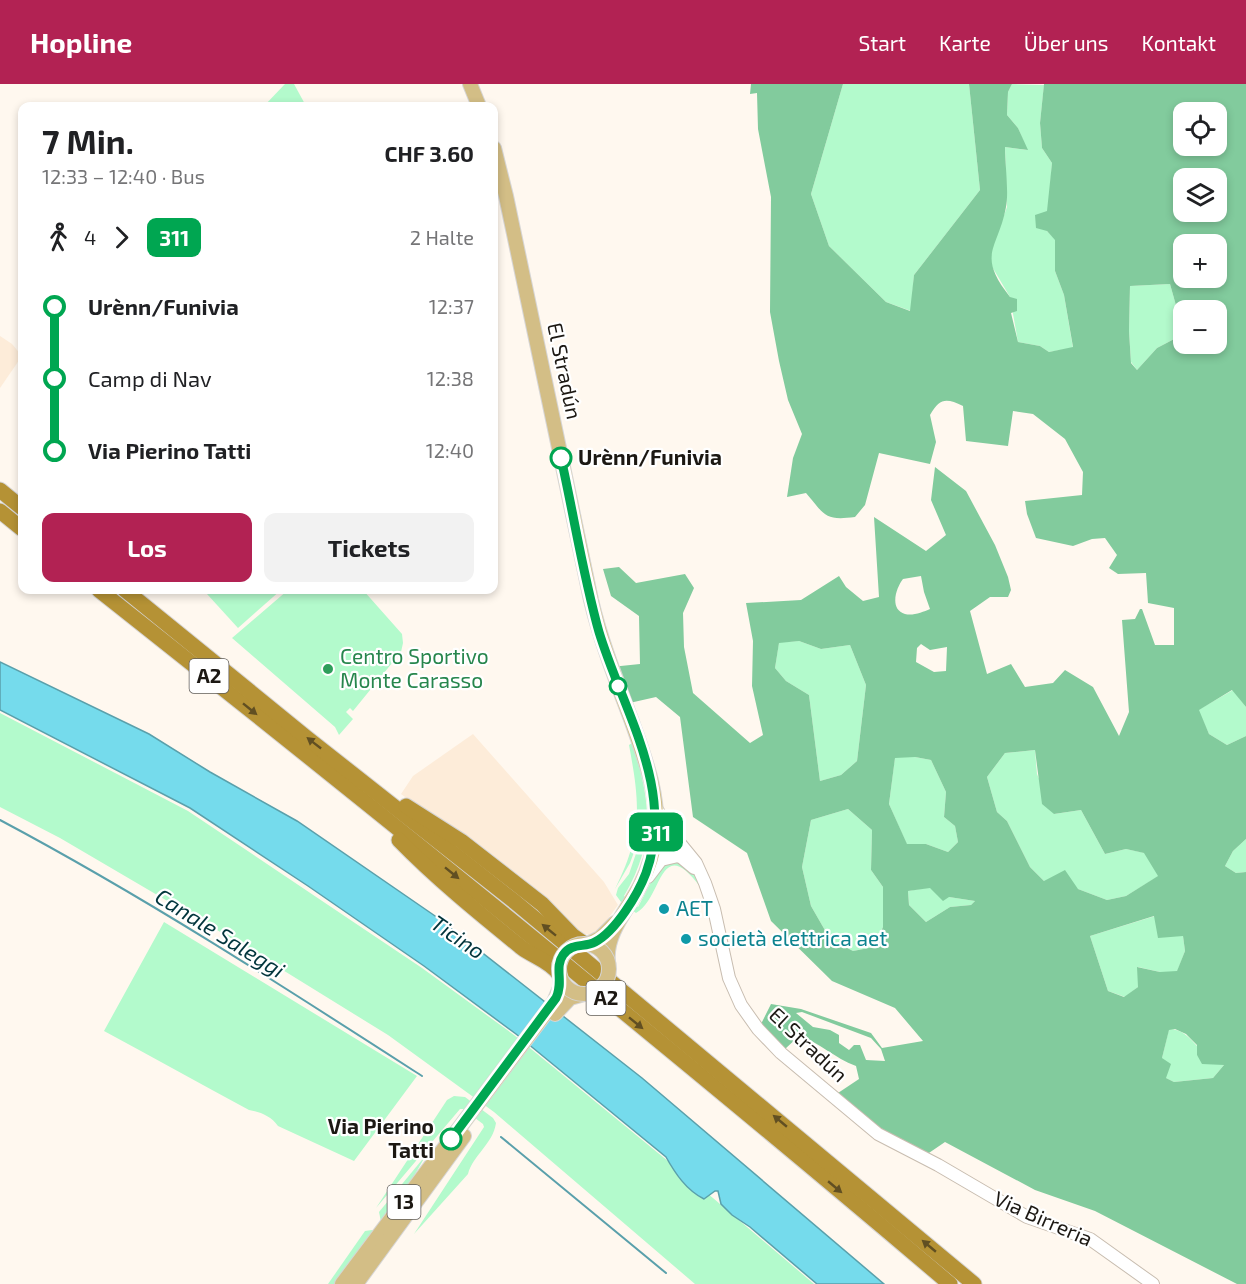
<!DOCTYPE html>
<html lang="de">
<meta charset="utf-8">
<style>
:root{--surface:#fff;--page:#f2f2f2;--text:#202124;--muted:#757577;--accent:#b22253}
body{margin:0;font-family:"Exo 2",sans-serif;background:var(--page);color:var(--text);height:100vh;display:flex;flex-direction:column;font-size:22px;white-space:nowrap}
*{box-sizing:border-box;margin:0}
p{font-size:20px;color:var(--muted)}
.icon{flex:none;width:33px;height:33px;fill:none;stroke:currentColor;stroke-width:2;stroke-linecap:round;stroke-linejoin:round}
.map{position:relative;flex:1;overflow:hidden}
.details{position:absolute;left:18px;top:18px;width:480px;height:492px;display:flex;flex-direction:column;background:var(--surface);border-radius:12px;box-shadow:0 3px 9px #0003}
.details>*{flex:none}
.badge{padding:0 12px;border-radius:9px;font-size:21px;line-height:39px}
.buttons{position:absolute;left:1173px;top:18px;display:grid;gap:12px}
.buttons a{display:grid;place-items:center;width:54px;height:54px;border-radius:12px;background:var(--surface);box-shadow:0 3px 9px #0003;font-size:30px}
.map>.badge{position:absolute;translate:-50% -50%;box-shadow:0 0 0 3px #fff}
.legs{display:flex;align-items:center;gap:9px;height:66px;padding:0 24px;font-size:20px}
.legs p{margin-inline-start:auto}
.overview{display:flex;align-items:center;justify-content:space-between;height:102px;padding:0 24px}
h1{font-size:33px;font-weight:700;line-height:45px}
.primary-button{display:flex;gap:12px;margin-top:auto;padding:12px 24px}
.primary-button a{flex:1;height:69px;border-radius:12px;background:var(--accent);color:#fff;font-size:24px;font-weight:700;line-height:69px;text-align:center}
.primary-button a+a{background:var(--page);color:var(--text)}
ul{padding:0 24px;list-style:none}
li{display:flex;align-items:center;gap:21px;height:72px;font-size:22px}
li i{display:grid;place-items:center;width:9px;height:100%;margin:0 8px;background:currentColor}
li i::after{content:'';width:15px;height:15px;margin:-8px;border:4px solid;border-radius:50%;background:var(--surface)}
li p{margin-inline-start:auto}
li:first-child i{background:linear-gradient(#0000 50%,currentColor 0)}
li:last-child i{background:linear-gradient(currentColor 50%,#0000 0)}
header{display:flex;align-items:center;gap:36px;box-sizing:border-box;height:84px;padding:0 30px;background:var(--accent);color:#fff}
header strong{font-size:28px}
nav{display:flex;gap:33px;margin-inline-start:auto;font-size:21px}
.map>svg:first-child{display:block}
</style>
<header>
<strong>Hopline</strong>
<nav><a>Start</a><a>Karte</a><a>Über uns</a><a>Kontakt</a></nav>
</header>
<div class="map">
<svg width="1246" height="1200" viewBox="0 0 1246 1200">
<rect width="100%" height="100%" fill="#fff8ef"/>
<g fill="#fdecd9">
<polygon points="0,252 12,260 22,272 0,304"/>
<polygon points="473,650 604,798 618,821 599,847 589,851 581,849 545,816 401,710 413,692"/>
</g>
<g fill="#b3facc">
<polygon points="285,0 294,0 306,22 264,22"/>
<polygon points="843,0 969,0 980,106 914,191 911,227 886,218 829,162 811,110"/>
<polygon points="1012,0 1044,1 1040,39 1042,64 1052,79 1047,147 1055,155 1055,187 1064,211 1073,264 1049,268 1040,262 1018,258 1010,213 991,181 991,166 1007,123 1005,63 1027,66 1018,44 1007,31 1008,8"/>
<polygon points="1170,200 1177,225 1178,253 1157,264 1137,286 1131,278 1129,247 1130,202"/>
<polygon points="212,506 281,506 238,544 207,510"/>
<polygon points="288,506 363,506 402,550 403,559 401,568 353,627 350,624 346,628 353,635 339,651 335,643 232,554"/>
<polygon points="799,557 821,565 850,561 866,601 857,677 841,691 820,697 809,611 786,597 775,584 779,558"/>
<polygon points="1233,606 1246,623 1246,652 1227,661 1209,650 1198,626"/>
<polygon points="0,629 188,727 422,884 514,951 713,1114 814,1200 695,1200 494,1028 388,951 234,856 60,754 0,723"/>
<path d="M632,659c19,58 24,99 -8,153l14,11 22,-42 17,-4 17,12 7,15c-42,-57 -38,11 -65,25l-15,-11 -5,-7 2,-7 11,-14 13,-38h-2l-10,27 -15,26c28,-56 25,-85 14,-144z"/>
<polygon points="1035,666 1037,690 1054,730 1081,726 1105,770 1126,765 1145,769 1159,792 1126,812 1107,816 1078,805 1044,797 1030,783 1007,737 997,728 987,693 1005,669"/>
<polygon points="895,673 915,673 931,676 946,708 944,733 955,742 958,758 948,768 926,760 907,761 889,720"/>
<polygon points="848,725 872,746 871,786 883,803 883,843 874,863 853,867 830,855 811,822 802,783 811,736"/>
<polygon points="1246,755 1246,788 1236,789 1225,782 1233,767"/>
<polygon points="930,803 949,813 975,817 971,821 950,823 926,838 909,821 908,807"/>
<polygon points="1155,832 1183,852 1185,867 1177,888 1160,888 1138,883 1138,903 1125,913 1108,907 1090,852"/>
<path d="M164,838l253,154 -63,85 -76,-35c-7,-10 -18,-14 -29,-16 -49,-26 -96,-53 -145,-79z"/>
<path d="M1169,945c13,0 20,8 28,17v9l27,10 -11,13 -39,4 -8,-4 -4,-20z"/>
<path d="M454,1012l11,1 28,21 3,5c-3,21 -23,32 -28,51l-54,60 70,-107 -1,-3 -20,-15h-3l-84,99 71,-108z"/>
<polygon points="426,1071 410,1099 381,1138 379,1128"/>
<polygon points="372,1146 374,1147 335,1200 328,1200 365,1147"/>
</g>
<path fill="#82cb9d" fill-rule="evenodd" d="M751,0h92l-32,110 18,52 57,56 24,9 4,-36 66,-85 -11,-106h43l-4,8 -1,23 11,13 10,22 -23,-3c0,17 4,45 1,60 -8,43 -30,47 4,90l7,2v12l-6,2 7,29 22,4 9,6 24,-5 -9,-52 -9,-24v-31l-8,-9 -11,-3 -1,-13 12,-4 5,-48 -10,-15 -2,-25 4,-39h202v623l-14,-17 -33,20 10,24 18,11 19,-9v103l-13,12 -8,15 11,7 10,-1v412h-9l-142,-73 -60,-21 -90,-48 -22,15 -91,-60 27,-18 -3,-13c-22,-8 -35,-23 -57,-30l-14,13 -24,-25 10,-20 30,5 70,24 11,15 41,-7 -28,-33 -63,-27 -61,-60 -24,-68 -54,-36 -13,-100 -24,-20 -31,7 -14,-37 29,-3 -1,-48 -28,-20 -8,-27 16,-2 17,16 49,-9 9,14 -11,25 1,34 9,46 57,50 13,-8 -11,-49 1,-45 -7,-38 55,-3 38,-24 7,11 17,14 16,-4 -5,-80 52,34 20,-16 -15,-35 4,-33 31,24 29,54 13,32 3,13 -3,7h-18l-20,14 17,63 24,-10 14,23 28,-4 12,-13 28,17 26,49 10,-24 -7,-92 13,-1 5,-10h2l13,36h19v-37l-26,-5 -2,-30 -28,1 -9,-6 8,-13 -12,-17 -13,1 -19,7 -37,-8 -9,-24 -2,-13 57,-6 1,-23 -18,-33 -32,-25 -20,-3 -5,35 -42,-5 -3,-35c-17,-8 -23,-8 -33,9l6,27 -6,22 -51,-11 -14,52 -10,12c-31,4 -30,-2 -49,-24l-19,4 6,-39 9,-24 -14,-34 -9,-39 -9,-49 1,-115 -13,-68 -1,-36 -7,1zM1184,28h32v34h-32zM1184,94h32v34h-32zM1184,160h32v34h-32zM1170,200l7,25 1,28 -21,11 -20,22 -6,-7 -2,-32 1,-45zM1184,226h32v34h-32zM921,492l3,16 6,17c-7,3 -17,7 -25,5 -16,-5 -9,-26 -2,-35zM799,557l22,8 29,-4 16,40 -9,76 -16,14 -21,6 -11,-86 -23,-14 -11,-13 4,-25zM921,560l9,6 17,-3 -1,24 -12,1 -18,-10 1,-14zM1035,666l7,54 12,10 27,-4 24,44 21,-5 18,4 14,23 -32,20 -19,4 -29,-11 -13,-19 -21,11 -14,-14 -23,-46 -10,-9 -10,-35 18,-24zM915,673l16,3 15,32 -2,25 11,9 3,16 -10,10 -22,-8h-19l-18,-40 6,-46zM848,725l24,21 -1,40 12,17v40l-9,20 -21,4 -23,-12 -19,-33 -9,-39 9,-47zM930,804l13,13 6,-4 26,4 -4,4 -21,2 -24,15 -17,-17 -1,-14zM1154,832l4,22 25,-2 2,15 -8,20 -17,1 -23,-5 1,20 -14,10 -16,-6 -18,-55zM802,928l69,26 10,11 4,12 -19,-1 -6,-15h-6l-5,5 -10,-7v-8l-9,-5 -17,-3 -17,-14zM1175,945l11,5 11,11v10l5,9 22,1 -11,13 -39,4 -8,-4 5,-14 -9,-6 7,-28z"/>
<path fill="#75dbec" stroke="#5aa0ab" stroke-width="1.5" d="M0,578l149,72 61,38 87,49 141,97 204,160 242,206h-67l-67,-57 -18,-12 -11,-11 -3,-13h-3l-11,8c-18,-9 -29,-26 -38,-42l-150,-123 -92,-68 -116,-80 -118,-78 -190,-98z"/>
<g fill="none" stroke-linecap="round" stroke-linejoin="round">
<g stroke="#5aa0ab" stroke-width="2">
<path d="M0,736c145,77 284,167 422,256"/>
<polyline points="501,1053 666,1189"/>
</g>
<g stroke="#c8bdb0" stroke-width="14">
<g id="secondary">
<polyline points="656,724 669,746 696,779 705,799 714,825 729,894 741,921 758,945 781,969 878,1050 938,1081 1027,1133 1090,1155 1153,1200"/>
<polyline points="654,760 682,774 694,784"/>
<polyline points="648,793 661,776 678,772"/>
</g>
</g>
<g stroke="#d6d5d5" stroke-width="16">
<g id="primary">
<polyline points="470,0 479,22"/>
<path d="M494,64l12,48 85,404c10,42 26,82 41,122 13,37 27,72 24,112 -2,18 -8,36 -16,52 -12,23 -35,48 -32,75"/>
<polyline points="588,860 600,854 615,839"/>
<polyline points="555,930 570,914 584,910"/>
<polyline points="342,1200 554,918 560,904 560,894"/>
<polyline points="356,1200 464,1052"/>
</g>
</g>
<g stroke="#d6d5d5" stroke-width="17">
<g id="highway">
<polyline points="0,406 22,424"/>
<polyline points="0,427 22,445"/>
<path d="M99,506c287,227 572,457 851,694"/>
<polyline points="125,506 307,654 515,818 974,1200"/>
<polyline points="406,722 461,757 542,820 573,852 583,859"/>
<path d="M399,756c38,39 80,73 123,108 12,9 28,13 37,26"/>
</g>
</g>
<use href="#secondary" stroke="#fff" stroke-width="12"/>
<use href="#primary" stroke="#d3be86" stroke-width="14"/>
<use href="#highway" stroke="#b59235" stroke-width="15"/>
<g stroke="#d6d5d5" stroke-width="16" stroke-linecap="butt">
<circle id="primary-bridge" cx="584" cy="885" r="25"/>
</g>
<use href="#primary-bridge" stroke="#d3be86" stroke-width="14"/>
</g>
<defs><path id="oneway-solid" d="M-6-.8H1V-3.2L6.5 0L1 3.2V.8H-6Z" transform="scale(1.5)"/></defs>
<g fill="#614f22">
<use href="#oneway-solid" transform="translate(250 625) rotate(39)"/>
<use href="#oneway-solid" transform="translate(314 659) rotate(-142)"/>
<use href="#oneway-solid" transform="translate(452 789) rotate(39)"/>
<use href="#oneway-solid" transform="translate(549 846) rotate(-141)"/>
<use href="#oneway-solid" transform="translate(636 939) rotate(39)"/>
<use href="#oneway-solid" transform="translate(780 1037) rotate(-140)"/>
<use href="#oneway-solid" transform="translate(835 1103) rotate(40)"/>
<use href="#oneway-solid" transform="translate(929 1162) rotate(-140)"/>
</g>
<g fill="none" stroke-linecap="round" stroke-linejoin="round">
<g stroke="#fff" stroke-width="14">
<path id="line-1" d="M451,1055l105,-141c8,-16 -2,-30 7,-43 9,-13 21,-7 32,-13 21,-11 43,-48 51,-69 30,-84 -23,-162 -47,-241 -16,-57 -25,-116 -38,-174"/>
</g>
<use href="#line-1" stroke="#00a651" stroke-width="9"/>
</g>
<g fill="#fff" stroke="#00a651" stroke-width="3">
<circle cx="561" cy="374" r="10"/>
<circle cx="618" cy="602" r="8"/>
<circle cx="451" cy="1055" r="10"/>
</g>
<circle fill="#2e9e5b" stroke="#fff" stroke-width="2" cx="328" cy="585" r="6"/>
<g fill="#0f9aa8" stroke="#fff" stroke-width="2">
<circle cx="664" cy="825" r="6"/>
<circle cx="686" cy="855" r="6"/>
</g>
<g text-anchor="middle" stroke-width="4.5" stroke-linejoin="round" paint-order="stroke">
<g fill="#fff" stroke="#605d5a" stroke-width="1.5">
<rect x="189.5" y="575" width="39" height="34" rx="4.5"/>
<rect x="586.5" y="897" width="39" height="34" rx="4.5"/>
<rect x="387.5" y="1101" width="33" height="34" rx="4.5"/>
</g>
<g font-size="20" font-weight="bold" fill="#1c1813">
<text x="209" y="599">A2</text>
<text x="606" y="921">A2</text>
<text x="404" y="1125">13</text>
</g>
<g font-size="21" fill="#1c1813" stroke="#fff">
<text transform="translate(564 287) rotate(78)" y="7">El Stradún</text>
<text transform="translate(808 961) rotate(43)" y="7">El Stradún</text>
<text transform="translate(1043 1135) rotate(24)" y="7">Via Birreria</text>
</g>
<g font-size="21" font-weight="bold" fill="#1c1813" stroke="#fff" text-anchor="start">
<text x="578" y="381">Urènn/Funivia</text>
<text x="434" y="1050" text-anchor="end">Via Pierino<tspan x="434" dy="24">Tatti</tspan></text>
</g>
<g font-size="21" fill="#27864d" stroke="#fff" text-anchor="start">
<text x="340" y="580">Centro Sportivo<tspan x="340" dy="24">Monte Carasso</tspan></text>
</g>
<g font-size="21" fill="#0d838f" stroke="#fff" text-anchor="start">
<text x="676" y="832">AET</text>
<text x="698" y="862">società elettrica aet</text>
</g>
<g font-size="22" font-style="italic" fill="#02353c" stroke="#fff">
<text transform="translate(220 849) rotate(32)" y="8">Canale Saleggi</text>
<text transform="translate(458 853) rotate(34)" y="8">Ticino</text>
</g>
</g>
</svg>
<div class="buttons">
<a><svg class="icon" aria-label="locate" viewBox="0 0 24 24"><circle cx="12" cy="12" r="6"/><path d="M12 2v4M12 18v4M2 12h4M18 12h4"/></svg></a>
<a><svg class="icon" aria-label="layers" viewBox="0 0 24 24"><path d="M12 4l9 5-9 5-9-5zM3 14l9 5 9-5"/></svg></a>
<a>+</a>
<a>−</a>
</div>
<b class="badge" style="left:656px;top:748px;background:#00a651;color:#fff">311</b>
<section class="details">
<div class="overview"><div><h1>7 Min.</h1><p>12:33 – 12:40 · Bus</p></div><b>CHF 3.60</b></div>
<div class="legs"><svg class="icon" aria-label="walk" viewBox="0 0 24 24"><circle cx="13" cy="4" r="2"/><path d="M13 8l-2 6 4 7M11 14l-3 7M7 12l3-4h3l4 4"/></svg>4<svg class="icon" aria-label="forward" viewBox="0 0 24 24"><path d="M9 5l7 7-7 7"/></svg><b class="badge" style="background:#00a651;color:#fff">311</b><p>2 Halte</p></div>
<ul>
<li><i style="color:#00a651"></i><b>Urènn/Funivia</b><p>12:37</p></li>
<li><i style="color:#00a651"></i><span>Camp di Nav</span><p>12:38</p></li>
<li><i style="color:#00a651"></i><b>Via Pierino Tatti</b><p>12:40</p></li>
</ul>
<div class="primary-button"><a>Los</a><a>Tickets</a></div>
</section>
</div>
